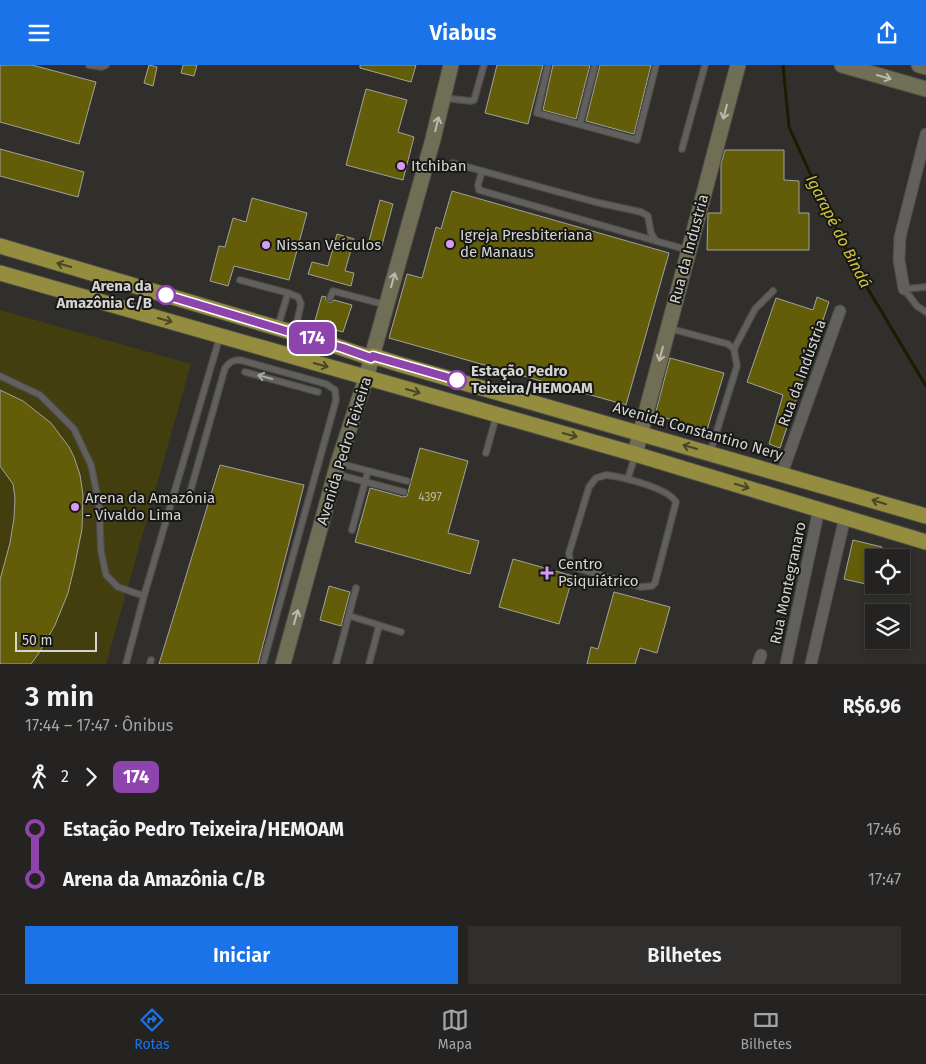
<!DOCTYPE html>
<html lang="pt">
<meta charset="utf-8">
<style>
:root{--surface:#242321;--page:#302f2e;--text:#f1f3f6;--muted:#a3a4a5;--line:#41403f;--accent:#1a73e8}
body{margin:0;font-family:"Fira Sans",sans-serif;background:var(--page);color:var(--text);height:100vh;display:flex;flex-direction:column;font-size:19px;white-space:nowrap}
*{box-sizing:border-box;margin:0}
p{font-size:16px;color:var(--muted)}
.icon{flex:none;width:28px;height:28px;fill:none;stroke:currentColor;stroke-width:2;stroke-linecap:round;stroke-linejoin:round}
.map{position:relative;height:599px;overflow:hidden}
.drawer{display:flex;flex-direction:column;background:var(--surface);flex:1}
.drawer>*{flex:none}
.badge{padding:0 10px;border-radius:8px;font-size:18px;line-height:32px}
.controls{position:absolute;left:865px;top:484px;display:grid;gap:10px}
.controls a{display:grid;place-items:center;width:45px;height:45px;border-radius:0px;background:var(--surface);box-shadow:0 2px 8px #0003,0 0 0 1px var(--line);font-size:25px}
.scale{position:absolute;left:15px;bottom:12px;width:82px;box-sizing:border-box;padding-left:5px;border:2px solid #d4d4d2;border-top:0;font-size:14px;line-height:18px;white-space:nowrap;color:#d4d4d2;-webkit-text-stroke:4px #171716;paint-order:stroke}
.map>.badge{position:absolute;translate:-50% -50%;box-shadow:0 0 0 2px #fff}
.legs{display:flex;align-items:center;gap:8px;height:55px;padding:0 25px;font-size:16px}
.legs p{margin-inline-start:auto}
.headline{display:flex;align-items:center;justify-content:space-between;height:85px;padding:0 25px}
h1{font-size:28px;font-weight:600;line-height:38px}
.button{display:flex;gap:10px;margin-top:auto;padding:10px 25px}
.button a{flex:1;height:58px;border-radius:0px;background:var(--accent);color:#fff;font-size:20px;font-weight:600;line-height:58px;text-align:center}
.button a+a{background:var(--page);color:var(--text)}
ul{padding:0 25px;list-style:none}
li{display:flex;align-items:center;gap:18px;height:50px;font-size:19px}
li i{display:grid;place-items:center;width:8px;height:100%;margin:0 6px;background:currentColor}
li i::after{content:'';width:12px;height:12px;margin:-6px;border:4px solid;border-radius:50%;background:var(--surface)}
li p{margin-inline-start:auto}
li:first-child i{background:linear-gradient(#0000 50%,currentColor 0)}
li:last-child i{background:linear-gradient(currentColor 50%,#0000 0)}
header{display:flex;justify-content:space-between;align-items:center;height:65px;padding:0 25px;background:var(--accent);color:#fff;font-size:22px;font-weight:600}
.tab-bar{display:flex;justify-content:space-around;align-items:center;height:70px;border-top:1px solid var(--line);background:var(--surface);font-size:14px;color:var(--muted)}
.tab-bar a{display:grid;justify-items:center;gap:2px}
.tab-bar .selected{color:var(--accent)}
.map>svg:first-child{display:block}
</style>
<header><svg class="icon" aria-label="menu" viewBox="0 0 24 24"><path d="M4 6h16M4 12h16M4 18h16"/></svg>Viabus<svg class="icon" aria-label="share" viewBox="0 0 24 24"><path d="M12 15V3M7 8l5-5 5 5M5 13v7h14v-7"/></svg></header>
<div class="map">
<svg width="926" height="599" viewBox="0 0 926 599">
<rect width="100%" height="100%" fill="#302f2c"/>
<polygon fill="#433e0e" points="0,245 191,299 106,599 0,599"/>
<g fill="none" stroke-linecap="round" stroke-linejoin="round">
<polyline stroke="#1d1a00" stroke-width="3" points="783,0 789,62 810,108 853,199 926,321"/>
</g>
<g fill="#635c08" stroke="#a2a29e">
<polygon points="0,0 32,0 96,17 79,79 0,57"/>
<polygon points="149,0 157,2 153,21 144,18"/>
<polygon points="183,0 197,0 194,11 181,8"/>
<polygon points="360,0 416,0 411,17 360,3"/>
<polygon points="497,0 543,0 528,59 485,48"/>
<polygon points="553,0 590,0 576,54 543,45"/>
<polygon points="600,0 651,0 634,69 586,56"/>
<polygon points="366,24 407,35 398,67 414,72 403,115 346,100"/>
<polygon points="0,84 84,107 78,132 0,111"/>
<polygon points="725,85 784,85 784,115 799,116 799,148 809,148 809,185 707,185 708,148 721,148 721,99"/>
<polygon points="452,126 669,188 626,340 389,273 407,209 422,213 436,162 441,164"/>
<polygon points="252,133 307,148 289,215 234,201 228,221 210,216 219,181 225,182 233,153 246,157"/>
<polygon points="380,135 393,139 381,184 368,180"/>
<polygon points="337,169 354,174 345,206 354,208 351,221 308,209 312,197 328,201"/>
<polygon points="322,231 326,232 326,235 329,237 332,237 334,235 352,240 343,267 327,263 327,258 324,256 320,257 318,260 314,259"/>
<polygon points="817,232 829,237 780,383 769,379 783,330 747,317 776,233 813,245"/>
<polygon points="670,293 724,308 707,365 655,350"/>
<polygon points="0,325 23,336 51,358 69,382 74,392 80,410 83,430 82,464 75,499 68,528 55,560 39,588 31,599 0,599 0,515 10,478 14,453 15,433 13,419 0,401"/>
<polygon points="420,383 468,396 448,468 479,476 470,509 355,477 370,423 403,432 407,431"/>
<polygon points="220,400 304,420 258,599 159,599"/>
<polygon points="853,475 882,482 880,492 874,492 874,521 844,514"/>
<polygon points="513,494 573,511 559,559 499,542"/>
<polygon points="329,521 350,527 341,561 320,555"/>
<polygon points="614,527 670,542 657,588 640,583 635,599 587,599 591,582 598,584"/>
</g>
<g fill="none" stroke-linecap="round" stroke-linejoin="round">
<g stroke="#4d4c49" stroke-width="8">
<g id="lane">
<polyline points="89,0 102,2 106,0"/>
<polyline points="548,0 537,48 637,75 656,0"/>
<polyline points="443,33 471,36 474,35 484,0"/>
<polyline points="580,59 595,0"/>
<polyline points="682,84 705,0"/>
<polyline points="453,98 595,137 641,147 648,151 651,168 656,176 688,185"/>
<polyline points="482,106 478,120 479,125 656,176"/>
<polyline points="240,215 288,228 278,261"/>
<polyline points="926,222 904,224 917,241 926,247"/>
<polyline points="288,228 298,232 301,239 295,266"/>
<polyline points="330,233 333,226 386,240"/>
<polyline points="668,263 728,279 734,284 737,301 710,388"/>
<polyline points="319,273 323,261"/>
<polyline points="734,284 755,244 773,226"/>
<polyline points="245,307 318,327"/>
<polyline points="0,311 40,330 74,364 91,400 99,438 101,486 106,510 118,522 144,531 220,271"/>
<polyline points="486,388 496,352"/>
<polyline points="338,398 407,416"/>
<polyline points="336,409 404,427"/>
<path d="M606,410c17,2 62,13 70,27l-21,81 -3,3 -11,1 -68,-20 -3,-3 -1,-11 20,-66 7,-9z"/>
<polyline points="628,413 635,391"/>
<path d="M189,431l36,-128c4,-6 8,-8 15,-8l86,24 9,6 1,10 -73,264"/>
<polyline points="352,465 368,406"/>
<polyline points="350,551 401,567"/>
<polyline points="126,599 144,531"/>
<polyline points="150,599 151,595"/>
<polyline points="336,599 356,523"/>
<polyline points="369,599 379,561"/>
</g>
</g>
<g stroke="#4d4c49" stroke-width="13">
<g id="street">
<polyline points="904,224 899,195 900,172 926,69"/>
<polyline points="782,408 840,246"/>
<polyline points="758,599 761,590"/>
<polyline points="786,599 819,444"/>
<polyline points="811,599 845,452"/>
</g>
</g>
<g stroke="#4d4c49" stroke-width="17">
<g id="secondary">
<polyline points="842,0 926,24"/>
<polyline points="919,0 926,2"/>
<polyline points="635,389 738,0"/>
<polyline points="283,599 338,398 366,313 433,74 451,0"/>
</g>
</g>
<g stroke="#4d4c49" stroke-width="17">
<g id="highway">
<polyline points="0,181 318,275 371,293 373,291 402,300 926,451"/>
<polyline points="0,208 635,389 926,477"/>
</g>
</g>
<use href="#lane" stroke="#61605d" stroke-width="5.5"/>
<use href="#street" stroke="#61605d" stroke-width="11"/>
<use href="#secondary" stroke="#706e54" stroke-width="15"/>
<use href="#highway" stroke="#948d3f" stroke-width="15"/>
</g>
<defs><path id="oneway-shaft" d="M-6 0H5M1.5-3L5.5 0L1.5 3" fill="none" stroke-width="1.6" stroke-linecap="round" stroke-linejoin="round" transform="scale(1.25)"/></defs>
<g stroke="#bbbab2">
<use href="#oneway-shaft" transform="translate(884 12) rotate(16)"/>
<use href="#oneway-shaft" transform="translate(725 47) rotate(105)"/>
<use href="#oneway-shaft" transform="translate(437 59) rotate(-76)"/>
<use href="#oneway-shaft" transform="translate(393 215) rotate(-75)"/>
<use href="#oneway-shaft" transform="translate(661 289) rotate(105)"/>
<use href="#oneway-shaft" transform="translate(296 552) rotate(-74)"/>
</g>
<g stroke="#494626">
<use href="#oneway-shaft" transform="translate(64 200) rotate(-164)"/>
<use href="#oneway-shaft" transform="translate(165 255) rotate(16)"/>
<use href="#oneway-shaft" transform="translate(321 300) rotate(16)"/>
<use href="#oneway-shaft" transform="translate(413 326) rotate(16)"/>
<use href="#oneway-shaft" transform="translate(570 370) rotate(16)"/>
<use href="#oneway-shaft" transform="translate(690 382) rotate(-164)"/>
<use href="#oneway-shaft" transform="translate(742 421) rotate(17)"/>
<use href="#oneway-shaft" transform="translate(879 437) rotate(-163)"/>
</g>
<use stroke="#acaba9" href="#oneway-shaft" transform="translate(265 312) rotate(-165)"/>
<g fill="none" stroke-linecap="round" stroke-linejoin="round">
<g stroke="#fff" stroke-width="11">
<polyline id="line-1" points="166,230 343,283 371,293 373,291 457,315"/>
</g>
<use href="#line-1" stroke="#8e44ad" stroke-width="8"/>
</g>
<g fill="#d89af8" stroke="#171716" stroke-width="2">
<circle cx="401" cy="101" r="5"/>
<circle cx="450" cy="179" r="5"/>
<circle cx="266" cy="180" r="5"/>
<circle cx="75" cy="442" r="5"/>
<path d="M544.5 500.5h5v5h5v5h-5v5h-5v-5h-5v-5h5z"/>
</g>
<g fill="#fff" stroke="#8e44ad" stroke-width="2.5">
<circle cx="166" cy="230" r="9"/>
<circle cx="457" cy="315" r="9"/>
</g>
<g text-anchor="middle" stroke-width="4" stroke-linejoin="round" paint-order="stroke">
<g font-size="12" fill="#b8b6a0">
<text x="430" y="436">4397</text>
</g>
<g font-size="15" fill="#d4d4d2" stroke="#171716" text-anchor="start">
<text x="411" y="106">Itchiban</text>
<text x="460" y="175">Igreja Presbiteriana<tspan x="460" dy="17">de Manaus</tspan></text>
<text x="276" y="185">Nissan Veículos</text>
<text x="85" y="438">Arena da Amazônia<tspan x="85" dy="17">- Vivaldo Lima</tspan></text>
<text x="558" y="504">Centro<tspan x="558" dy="17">Psiquiátrico</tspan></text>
</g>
<g font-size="15" fill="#d4d4d2" stroke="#171716">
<text transform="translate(689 184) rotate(-75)" y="5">Rua da Industria</text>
<text transform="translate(802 308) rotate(-70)" y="5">Rua da Indústria</text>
<text transform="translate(698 366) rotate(16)" y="5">Avenida Constantino Nery</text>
<text transform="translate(344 386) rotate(-73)" y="5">Avenida Pedro Teixeira</text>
<text transform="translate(788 518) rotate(-78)" y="5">Rua Montegranaro</text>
</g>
<g font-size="15" font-weight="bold" fill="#d4d4d2" stroke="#171716" text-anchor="end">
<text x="152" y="226">Arena da<tspan x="152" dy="17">Amazônia C/B</tspan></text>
<text x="471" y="311" text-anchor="start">Estação Pedro<tspan x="471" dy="17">Teixeira/HEMOAM</tspan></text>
</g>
<g font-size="16" font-style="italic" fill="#cfc23d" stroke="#171716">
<text transform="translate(839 166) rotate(63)" y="6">Igarapé do Bindá</text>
</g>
</g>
</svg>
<div class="controls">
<a><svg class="icon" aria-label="locate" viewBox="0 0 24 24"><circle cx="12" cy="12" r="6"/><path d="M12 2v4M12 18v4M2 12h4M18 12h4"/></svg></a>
<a><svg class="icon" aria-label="layers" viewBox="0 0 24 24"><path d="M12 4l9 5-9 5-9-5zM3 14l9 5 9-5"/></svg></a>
</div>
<div class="scale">50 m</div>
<b class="badge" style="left:312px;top:273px;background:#8e44ad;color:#fff">174</b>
</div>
<section class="drawer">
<div class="headline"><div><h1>3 min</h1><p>17:44 – 17:47 · Ônibus</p></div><b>R$6.96</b></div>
<div class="legs"><svg class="icon" aria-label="walk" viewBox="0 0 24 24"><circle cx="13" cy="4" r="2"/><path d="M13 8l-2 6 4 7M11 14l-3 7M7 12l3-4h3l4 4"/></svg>2<svg class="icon" aria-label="forward" viewBox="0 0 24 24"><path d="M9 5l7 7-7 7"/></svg><b class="badge" style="background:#8e44ad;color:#fff">174</b></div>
<ul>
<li><i style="color:#8e44ad"></i><b>Estação Pedro Teixeira/HEMOAM</b><p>17:46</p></li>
<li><i style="color:#8e44ad"></i><b>Arena da Amazônia C/B</b><p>17:47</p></li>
</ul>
<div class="button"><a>Iniciar</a><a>Bilhetes</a></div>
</section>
<nav class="tab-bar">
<a class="selected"><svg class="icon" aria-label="directions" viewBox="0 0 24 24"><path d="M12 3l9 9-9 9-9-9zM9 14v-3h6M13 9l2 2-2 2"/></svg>Rotas</a>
<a><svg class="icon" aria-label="map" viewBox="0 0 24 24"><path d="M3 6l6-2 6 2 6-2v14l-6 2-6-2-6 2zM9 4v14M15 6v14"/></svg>Mapa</a>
<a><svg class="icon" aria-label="tickets" viewBox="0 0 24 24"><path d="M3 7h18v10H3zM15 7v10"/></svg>Bilhetes</a>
</nav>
